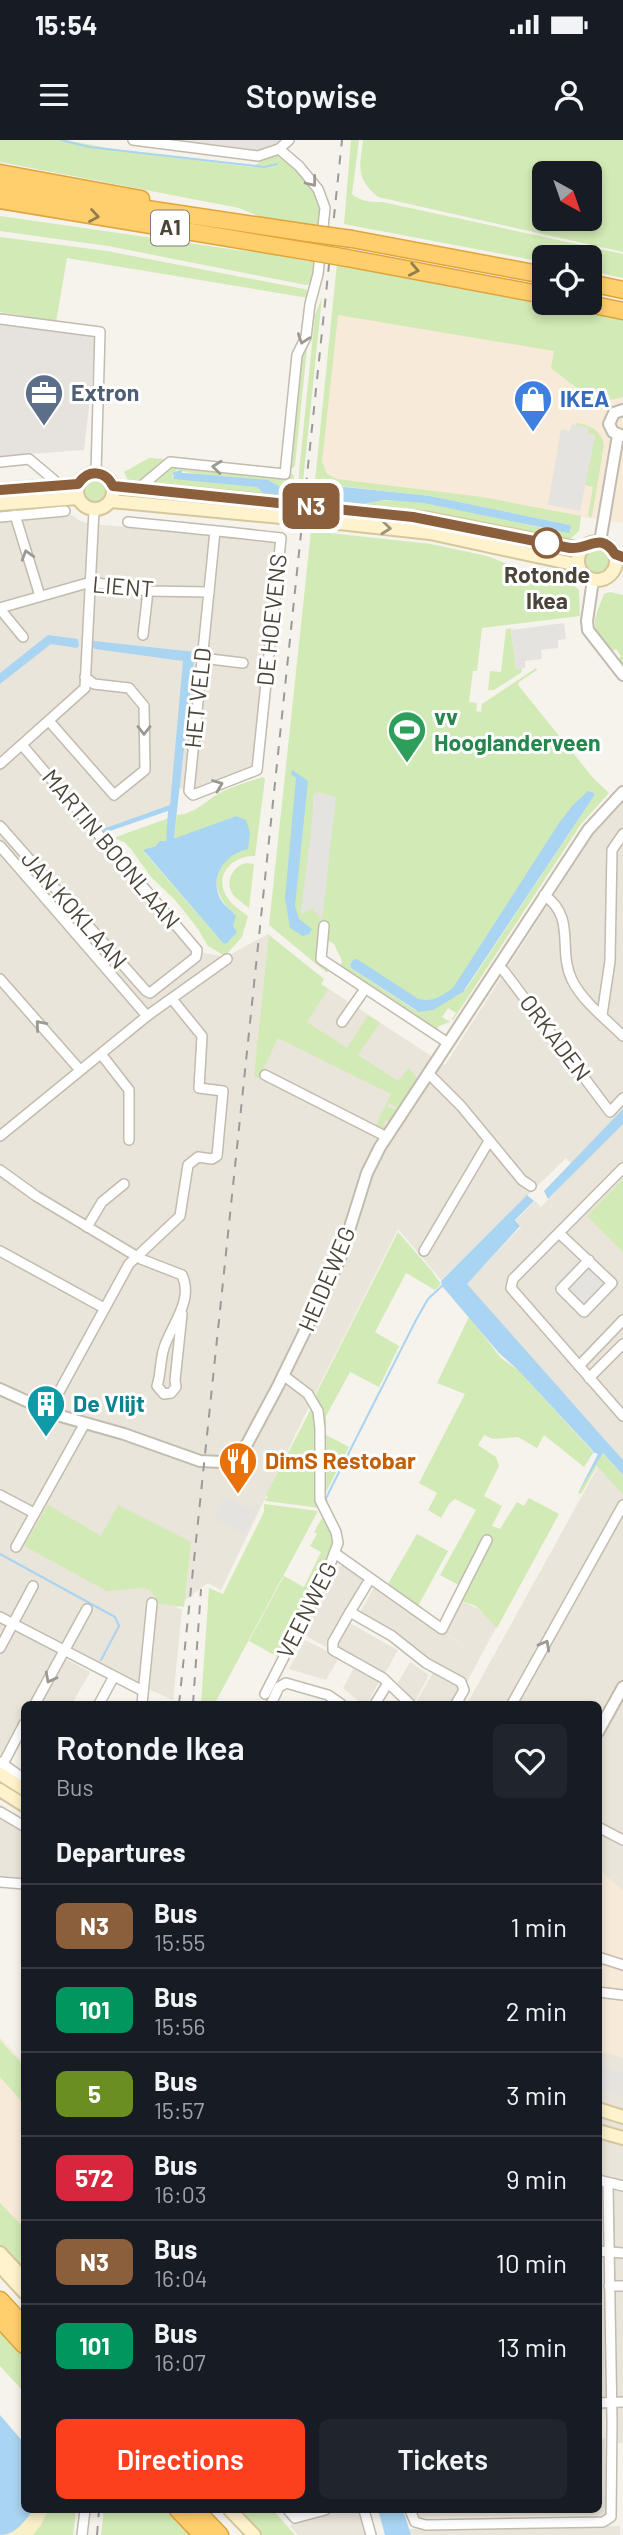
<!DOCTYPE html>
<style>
:root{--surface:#171b24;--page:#20242c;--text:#f1f3f6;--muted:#9ea1a6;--line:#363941;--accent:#fc3f1d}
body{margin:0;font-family:Barlow,sans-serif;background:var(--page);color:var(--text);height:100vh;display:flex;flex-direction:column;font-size:26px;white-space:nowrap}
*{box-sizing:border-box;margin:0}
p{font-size:23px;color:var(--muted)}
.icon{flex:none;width:38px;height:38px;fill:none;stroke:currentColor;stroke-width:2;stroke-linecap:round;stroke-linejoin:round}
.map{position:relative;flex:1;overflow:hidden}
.side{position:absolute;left:21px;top:1561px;width:581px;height:812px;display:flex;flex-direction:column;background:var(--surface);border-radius:10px;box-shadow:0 4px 10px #0003}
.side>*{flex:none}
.badge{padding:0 14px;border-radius:10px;font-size:24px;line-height:46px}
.needle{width:46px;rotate:140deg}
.controls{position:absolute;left:532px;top:21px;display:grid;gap:14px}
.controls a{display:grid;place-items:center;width:70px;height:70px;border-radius:10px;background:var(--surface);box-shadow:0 4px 10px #0003;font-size:35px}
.map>.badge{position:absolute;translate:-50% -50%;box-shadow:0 0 0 4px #fff}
h2{padding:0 35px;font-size:26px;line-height:63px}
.round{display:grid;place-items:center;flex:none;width:74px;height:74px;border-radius:10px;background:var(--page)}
.summary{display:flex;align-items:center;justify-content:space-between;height:119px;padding:0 35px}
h1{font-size:33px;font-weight:600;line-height:52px}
.action{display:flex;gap:14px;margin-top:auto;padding:14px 35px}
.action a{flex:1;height:80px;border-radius:10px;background:var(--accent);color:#fff;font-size:28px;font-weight:600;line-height:80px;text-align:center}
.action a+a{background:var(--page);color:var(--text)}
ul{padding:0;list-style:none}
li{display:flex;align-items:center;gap:21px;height:84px;padding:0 35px;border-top:2px solid var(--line)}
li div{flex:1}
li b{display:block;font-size:26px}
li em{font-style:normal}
li .badge{min-width:77px;font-weight:700;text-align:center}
.status{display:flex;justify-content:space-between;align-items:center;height:49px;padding:0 35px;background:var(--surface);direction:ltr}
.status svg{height:19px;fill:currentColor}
header{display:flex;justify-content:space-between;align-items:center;height:91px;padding:0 35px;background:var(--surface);font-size:32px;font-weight:600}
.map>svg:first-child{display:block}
</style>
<div class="status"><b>15:54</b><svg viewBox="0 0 49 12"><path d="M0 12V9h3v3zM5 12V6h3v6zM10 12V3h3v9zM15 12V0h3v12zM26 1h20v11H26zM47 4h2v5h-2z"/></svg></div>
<header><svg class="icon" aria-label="menu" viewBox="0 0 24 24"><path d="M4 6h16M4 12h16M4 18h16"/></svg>Stopwise<svg class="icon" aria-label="person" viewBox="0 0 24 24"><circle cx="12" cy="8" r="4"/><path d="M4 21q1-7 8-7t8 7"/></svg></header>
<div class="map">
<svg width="623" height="2395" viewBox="0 0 623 2395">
<rect width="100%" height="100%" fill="#f6f3ec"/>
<g fill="#eae5da">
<polygon points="72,375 80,381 91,384 272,399 277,402 253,627 195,648 175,649 171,667 101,692 199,812 226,817 268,794 321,844 445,925 607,673 623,660 623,2303 617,2303 616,2272 598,2269 598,1564 467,1564 610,1305 466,1144 521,1087 516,1080 535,1061 541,1067 577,1030 566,1018 441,1140 398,1089 315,1254 221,1450 208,1443 177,1466 177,1468 182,1469 173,1560 146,1548 154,1463 147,1462 139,1544 63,1504 31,1564 24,1564 24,1576 2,1618 0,1617 0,381"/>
<polygon points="342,1425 365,1439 326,1507 303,1494 330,1442 339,1427"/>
<polygon points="375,1446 471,1511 444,1492 462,1461 478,1469 497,1486 466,1544 359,1474"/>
<polygon points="348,1482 376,1498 371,1507 376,1498 398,1510 384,1535 337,1509 335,1505"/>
<polygon points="305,1500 339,1517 326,1540 289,1529"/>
<polygon points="66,1519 90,1532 72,1564 42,1564"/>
<polygon points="410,1522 429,1535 414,1563 396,1546"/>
<polygon points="355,1526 380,1540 367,1564 362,1564 343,1548"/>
<polygon points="434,1531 459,1545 460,1550 452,1564 415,1564"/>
<polygon points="0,1664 24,1679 24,1749 0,1746"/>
<polygon points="599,2298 605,2298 605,2375 419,2377 417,2370 598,2370"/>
<polygon points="339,2370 360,2370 367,2395 298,2395 290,2386 294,2382"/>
<polygon points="620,2386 620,2395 411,2395 409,2389"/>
</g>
<g fill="#f7ead8">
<polygon points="337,148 623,201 623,383 319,338"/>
<polygon points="598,1729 623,1750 623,1918 599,1911"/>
<polygon points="0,1897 24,1923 24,2094 0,2078"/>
</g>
<g fill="#e6e2dd">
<polygon points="169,0 295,0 270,18"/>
<polygon points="0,173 98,189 84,310 0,316"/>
</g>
<g fill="#d2eab5" fill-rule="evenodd">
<path d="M0,0h66l57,11 130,16 15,-11h16c29,31 39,33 37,78l-31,-5 -51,-21 -239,-46z"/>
<path d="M351,0h8l-7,54c10,8 18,8 30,8l241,52v24l-33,-7v-14h-46v5l-200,-38z"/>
<path d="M363,0h260v112l-245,-55c-23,-19 -18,-30 -15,-57zM544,33h46v46h-46z"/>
<polygon points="0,76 237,110 318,120 312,142 306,145 108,106 0,91"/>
<polygon points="0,97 107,111 304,149 309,151 308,158 67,118 56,182 0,172"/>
<path d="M337,123l286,54v80l-23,5 -9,-3 -40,-31 3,-17 -216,-36 -16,147 5,12 10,5 145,18 99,19 -2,15 -11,10 -213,-33c35,-21 133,8 174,17 13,3 29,7 42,6l-1,-6 -140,-29 -92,-10 -6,4 -1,15 -18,-4z"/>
<polygon points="322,157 303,341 301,359 298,362 299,332 315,175"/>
<polygon points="308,199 295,325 293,328 288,328 299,217"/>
<path d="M577,283c14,3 24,7 27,22l-12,71 -2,2 -2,-3 5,-28 -8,-2 10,-50 -8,-1 1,-6 -12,-3z"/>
<polygon points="149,318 164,319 163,324 144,340 130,345 124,332"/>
<polygon points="177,326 291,332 294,337 294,361 283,360 282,351 176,330 172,337 257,347 269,359 145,347 170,327"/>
<circle cx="95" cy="351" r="15"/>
<path d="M311,391l120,13 56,12 54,21 31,7 7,6 1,26 -98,12 -5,43h-4l-4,31 8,1 -1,8 5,1 1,-8 54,-36 1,2 -18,12 -1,3 76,94 15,14 -28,31 -128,196 -6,-4 5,3 4,-6 -8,-5 -6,9 8,5 -11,4 -4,6 -96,-62 3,-9 -8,-17 -13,-8 -1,27 9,7 -2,3 -58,-48zM594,653v3l-128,193 -11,8zM353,820l64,38 9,3 -11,9 -64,-42 -1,-4z"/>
<circle cx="597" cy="421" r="15"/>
<path d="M610,452l13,3v73l-6,-8 4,-4 -5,-7 -6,3c-20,-27 -18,-27 -6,-58z"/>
<polygon points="517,488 511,489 516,529 521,528 522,532 494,550 488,550 490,531 501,532 506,489"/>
<path d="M263,637l2,2 -10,77c-22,-1 -42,19 -28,41 5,8 14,14 21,19l-6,21 -17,19 -17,-10 -10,-17 -22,-28 -25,-24 -20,-28 -7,-7 -11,-4 56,-20 -3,24 -23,9 80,92 3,1 9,-30c-25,-20 -26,-49 5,-63l-4,-35 -60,23 -2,-4 3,-20c18,0 32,-18 49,-25 12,-5 25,-9 37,-13z"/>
<path d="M246,723l8,1 -5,44c-6,-5 -15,-10 -18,-17 -5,-12 3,-25 15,-28z"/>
<polygon points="269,795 324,839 321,844 328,849 307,882 347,908 368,875 380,883 358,915 398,941 409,928 418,940 399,969 389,963 387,967 398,970 390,982 386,980 383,985 387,987 383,988 376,985 391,954 278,898 259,938 254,936"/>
<polygon points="623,1039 623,1112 587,1076"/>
<polygon points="398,1092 431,1130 441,1144 435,1150 406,1133 375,1192 399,1206 379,1247 350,1232 326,1276 326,1295 349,1307 324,1356 321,1275 316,1254"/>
<polygon points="469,1177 501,1218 519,1231 593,1312 584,1327 544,1295 537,1308 518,1297 493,1299 484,1295 478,1305 496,1317 499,1326 484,1356 502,1366 492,1386 500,1389 517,1362 524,1366 529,1358 559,1374 497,1488 476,1466 462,1461 468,1450 440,1435 476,1370 455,1359 449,1364 441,1378 428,1370 437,1353 419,1343 465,1254 437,1243"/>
<polygon points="312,1267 315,1270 320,1368 266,1361 264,1359 268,1358 266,1355"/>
<polygon points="603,1314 623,1336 623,1354 597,1326 581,1354 578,1353 598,1318"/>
<polygon points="264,1364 318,1371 216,1561 209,1563 216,1564 201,1564 209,1448 223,1454 264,1372"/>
<polygon points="48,1365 101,1396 118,1365 191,1402 184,1467 154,1463 155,1457 150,1450 143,1448 107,1451 24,1406"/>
<polygon points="322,1378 332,1395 333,1408 278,1517 249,1501 284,1436 304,1447 321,1412 310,1406 317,1394 314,1392"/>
<polygon points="417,1394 448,1411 418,1466 388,1444"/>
<polygon points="0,1900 24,1926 24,1964 0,1937"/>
<polygon points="0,2063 23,2087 24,2086 24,2132 0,2110"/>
<polygon points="0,2191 24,2217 24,2252 0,2226"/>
<polygon points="48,2370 76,2370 73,2395 33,2395"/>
<polygon points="104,2370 169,2370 193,2395 101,2395"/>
<polygon points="236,2370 273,2370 295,2395 259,2395"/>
</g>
<polygon fill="#f9efc9" points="33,2370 48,2370 41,2385 33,2395 6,2395 18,2387"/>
<g fill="#e5e3e0">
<polygon points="572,284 588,288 587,293 595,295 580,371 548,365 561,289 570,291"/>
<polygon points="564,483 566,499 558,500 558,508 541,510 542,519 525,521 525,528 516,529 511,490"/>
<polygon points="318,652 336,657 322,780 312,768 303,774 301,772 313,672 313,655"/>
<polygon points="581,1116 609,1143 585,1169 556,1141"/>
<polygon points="224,1356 257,1372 245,1394 215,1379"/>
<polygon points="598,1924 623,1934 623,1957 599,1948"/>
</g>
<g fill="#a9d4f2">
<polygon points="182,330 182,333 185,333 268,340 280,347 283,360 269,359 257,347 174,339 173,332"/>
<polygon points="335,346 430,356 570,385 571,388 569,393 424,363 385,360 362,364 355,368 331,365 330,354"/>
<polygon points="48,495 78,499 79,505 77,508 51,504 0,544 0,533"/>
<path d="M94,501l101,11 -21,185 2,1 60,-22 10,4 4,13 -2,16c-23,5 -40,28 -27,51 4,7 11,10 15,16l-3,10 4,6 -11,12 -3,-1 -80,-93 13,-4 4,-5h6l2,-30 -64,22 -1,-4 67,-24 13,-144 -88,-12 -5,-3v-3z"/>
<polygon points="292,630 308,641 295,766 299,779 312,789 309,794 303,796 290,788 285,758 296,638 291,634"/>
<path d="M588,651l6,2v3l-131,196 -30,18 -14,2 -68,-44 -1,-4 3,-4 4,-1 60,39c14,6 25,-2 36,-10l106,-165 14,-18z"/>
<polygon points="623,969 623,984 548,1059 544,1051"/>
<polygon points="527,1055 534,1061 515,1080 520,1086 467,1144 623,1320 623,1335 603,1313 578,1353 598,1314 593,1312 584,1329 593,1311 518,1230 499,1213 442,1146 441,1141"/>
<path d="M0,2275l24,28v67h9c-8,11 -18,25 -33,25z"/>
<polygon points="378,2370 403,2370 411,2395 385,2395"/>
</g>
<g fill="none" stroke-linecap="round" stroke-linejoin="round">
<g stroke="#a9d4f2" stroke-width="2">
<polyline points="61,0 89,7 264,27 277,24"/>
<polyline points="327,1366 326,1359 329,1352 416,1180 428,1159 442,1146"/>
<polyline points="0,1414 115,1477 119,1486 101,1520"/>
</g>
<g stroke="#c2bbae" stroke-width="12">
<g id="minor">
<polyline points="133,0 258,16 279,9 289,0"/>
<polyline points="0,179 100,192 96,333"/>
<polyline points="0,322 29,319 60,345"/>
<polyline points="139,348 170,322 285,334 297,215 306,197 310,164 318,134 325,68 318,49 299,26 279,9"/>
<polyline points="15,375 40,456"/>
<polyline points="0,377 65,371"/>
<path d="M128,382c51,5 102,10 153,16l-24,232 -64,25 -4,-4 26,-260"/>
<polyline points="0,468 91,442 148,451 209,452"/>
<polyline points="0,469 23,497"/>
<polyline points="143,495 148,451"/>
<polyline points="202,518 243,523"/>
<polyline points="49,581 114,655 145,630 144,566 129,548 94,544 85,537"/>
<polyline points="0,624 85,548 94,370"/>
<polyline points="0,686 146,851 150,853 196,817 197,810 22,605"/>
<polyline points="0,706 147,876"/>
<path d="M544,755c33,23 13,54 28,85 11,22 34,39 51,56"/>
<polyline points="324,786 321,819 448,903"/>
<polyline points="498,827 504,831 610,972 623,958"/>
<polyline points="0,839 80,930"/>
<polyline points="602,875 610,821 612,710 623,694"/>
<polyline points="342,882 365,849"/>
<polyline points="101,914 129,950 129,1000"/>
<polyline points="428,933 461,966 522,1040 531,1046"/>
<polyline points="265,935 387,997"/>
<polyline points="0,996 147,876 227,819"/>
<polyline points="623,1028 513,1139 511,1148 623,1276"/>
<path d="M0,1030l36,26 105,63 41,16c12,26 -11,50 -18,73 -4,12 -3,26 -7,38l7,8 7,-1 5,-6 -1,-7 7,-66"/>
<polyline points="87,1087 102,1062 124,1044"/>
<polyline points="559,1093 612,1143 584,1172 561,1149 589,1120"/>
<polyline points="0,1111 104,1168"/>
<polyline points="424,1111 489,1001"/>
<polyline points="579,1226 623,1180"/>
<polyline points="589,1238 623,1204"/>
<polyline points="48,1272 129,1124 180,1076 188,1025 198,1017 212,1019 217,1016 223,951 199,948 202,896 172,859"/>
<polyline points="0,1355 34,1373"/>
<polyline points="16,1407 85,1283"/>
<polyline points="336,1414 442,1489 487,1400"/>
<polyline points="350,1472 367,1444"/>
<polyline points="0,1477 143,1551"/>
<polyline points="0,1508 33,1446"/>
<polyline points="265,1554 327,1433 338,1403 336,1392 320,1360 320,1289 318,1271 308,1254 283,1235"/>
<polyline points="35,1564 87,1469"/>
<polyline points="99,1564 113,1538"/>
<polyline points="142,1564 152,1463"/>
<polyline points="271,1564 279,1547 286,1543 328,1555 341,1564"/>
<polyline points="375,1564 388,1543"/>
<polyline points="410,1564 383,1538 333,1510 333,1502 350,1472 392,1496 426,1523 461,1542 464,1550 456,1564"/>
<polyline points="512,1564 623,1365"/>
<polyline points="0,1622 24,1639"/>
<polyline points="3,1624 24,1584"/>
<polyline points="0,1672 24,1686"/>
<polyline points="598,1687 623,1700"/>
<polyline points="0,1742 24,1744"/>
<polyline points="598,1817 623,1825"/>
<polyline points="598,1852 623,1855"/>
<polyline points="598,2040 623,2046"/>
<polyline points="598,2111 623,2113"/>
<polyline points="609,2146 623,2146"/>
<polyline points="598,2263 623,2262"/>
<polyline points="288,2370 295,2378 325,2370"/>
<polyline points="364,2370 371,2395"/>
<polyline points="410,2370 415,2382 426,2385 603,2382 611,2377 612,2282 608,2044"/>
<polyline points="82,2395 85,2370"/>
</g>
</g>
<g stroke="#c2bbae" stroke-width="14">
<g id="tertiary">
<polyline points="623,270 614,273 609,284 613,292 623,296"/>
<polyline points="600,402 618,295"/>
<polyline points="593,440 587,481 588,490 623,535"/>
<polyline points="0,1249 57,1275 124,1294 200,1321 221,1322 235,1316 247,1304 278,1246 340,1119 367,1033 380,1007 588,690 623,652"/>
<polyline points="598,1592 623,1547"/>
</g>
</g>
<g stroke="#d6c79b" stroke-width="16">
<g id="secondary">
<circle cx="95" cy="351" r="18"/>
<polyline points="113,346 294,364"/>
<polyline points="0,350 78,344"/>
<polyline points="111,361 292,378"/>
<polyline points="0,364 78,358"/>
<polyline points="314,366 430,379 582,409"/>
<polyline points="312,380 430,393 578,425"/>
<circle cx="597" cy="421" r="19"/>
<polyline points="0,1634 24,1649"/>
<polyline points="0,1650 24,1665"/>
<polyline points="598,1969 623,1977"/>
<polyline points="598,1991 623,1998"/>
<polyline points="0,2113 24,2139"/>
<polyline points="0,2126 24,2152"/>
<polyline points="230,2370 254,2395"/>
</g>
</g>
<g stroke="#e0a43c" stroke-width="19">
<g id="motorway">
<polyline points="0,33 141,59"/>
<polyline points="0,47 308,93"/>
<polyline points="0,60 312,112"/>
<polyline points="352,99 544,135"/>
<polyline points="347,118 544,155"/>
<polyline points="590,143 623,150"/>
<polyline points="584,163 623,171"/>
<polyline points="0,2160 24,2186"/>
<polyline points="0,2179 24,2205"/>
<polyline points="178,2370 202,2395"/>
<polyline points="196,2370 220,2395"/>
</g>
</g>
<use href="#minor" stroke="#fff" stroke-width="9"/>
<use href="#tertiary" stroke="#fff" stroke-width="10"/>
<use href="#secondary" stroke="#fff3cd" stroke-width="12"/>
<use href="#motorway" stroke="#ffcf6e" stroke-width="16"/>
<g stroke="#9a9a9a" stroke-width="2" stroke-dasharray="9 9" stroke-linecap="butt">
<polyline points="179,1564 342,0"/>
<polyline points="193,1564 201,1449"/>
<polyline points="97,2395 99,2370"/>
</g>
<g stroke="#e0a43c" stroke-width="19" stroke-linecap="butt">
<g id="motorway-bridge">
<polyline points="308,93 352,99"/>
<polyline points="312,112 347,118"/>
</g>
</g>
<use href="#motorway-bridge" stroke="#ffcf6e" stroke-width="16"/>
</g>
<defs><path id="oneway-chevron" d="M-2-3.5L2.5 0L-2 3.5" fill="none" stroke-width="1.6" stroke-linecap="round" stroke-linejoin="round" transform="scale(1.75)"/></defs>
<g stroke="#9c9892">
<use href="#oneway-chevron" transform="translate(312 42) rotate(52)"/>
<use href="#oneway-chevron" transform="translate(303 199) rotate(109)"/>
<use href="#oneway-chevron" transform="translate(217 327) rotate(-174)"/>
<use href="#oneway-chevron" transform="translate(27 415) rotate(-107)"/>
<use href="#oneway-chevron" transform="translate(144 590) rotate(90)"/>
<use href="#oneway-chevron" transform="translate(218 645) rotate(-21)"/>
<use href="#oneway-chevron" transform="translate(40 885) rotate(-131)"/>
<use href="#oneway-chevron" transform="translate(545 1505) rotate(-61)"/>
<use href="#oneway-chevron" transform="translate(50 1538) rotate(118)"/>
</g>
<g stroke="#937c4e">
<use href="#oneway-chevron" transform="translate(94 76) rotate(9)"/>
<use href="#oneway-chevron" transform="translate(414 130) rotate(11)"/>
</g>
<use stroke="#9c937c" href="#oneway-chevron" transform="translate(386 388) rotate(6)"/>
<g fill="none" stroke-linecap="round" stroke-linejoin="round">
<g stroke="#fff" stroke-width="16">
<path id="line" d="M0,350l78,-6c10,-15 27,-14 35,2l300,31 157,31c19,2 31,-17 45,6l8,3"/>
</g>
<use href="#line" stroke="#8b5e3c" stroke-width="10"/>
</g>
<defs>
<g id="office-pin" transform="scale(2.0125)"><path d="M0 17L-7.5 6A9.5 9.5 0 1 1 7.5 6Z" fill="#5c6f8a" stroke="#fff"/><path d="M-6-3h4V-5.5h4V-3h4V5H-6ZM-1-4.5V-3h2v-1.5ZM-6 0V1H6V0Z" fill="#fff"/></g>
<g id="shop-pin" transform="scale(2.0125)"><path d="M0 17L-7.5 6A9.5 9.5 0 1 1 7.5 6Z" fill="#3f7fe0" stroke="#fff"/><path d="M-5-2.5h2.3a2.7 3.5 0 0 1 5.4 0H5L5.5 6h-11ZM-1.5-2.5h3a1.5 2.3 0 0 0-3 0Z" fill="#fff"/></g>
<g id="stadium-pin" transform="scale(2.0125)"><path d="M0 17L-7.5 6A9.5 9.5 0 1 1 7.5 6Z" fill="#2e9e5b" stroke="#fff"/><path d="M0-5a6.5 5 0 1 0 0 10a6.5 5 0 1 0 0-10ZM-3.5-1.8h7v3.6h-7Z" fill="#fff"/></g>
<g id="building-pin" transform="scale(2.0125)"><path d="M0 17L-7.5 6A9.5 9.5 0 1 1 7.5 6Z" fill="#0f9aa8" stroke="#fff"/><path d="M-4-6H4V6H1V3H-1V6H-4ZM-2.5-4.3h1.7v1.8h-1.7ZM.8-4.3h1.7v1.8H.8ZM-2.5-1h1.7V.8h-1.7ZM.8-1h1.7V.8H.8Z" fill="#fff"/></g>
<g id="restaurant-pin" transform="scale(2.0125)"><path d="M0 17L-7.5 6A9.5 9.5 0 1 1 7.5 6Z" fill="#e8710a" stroke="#fff"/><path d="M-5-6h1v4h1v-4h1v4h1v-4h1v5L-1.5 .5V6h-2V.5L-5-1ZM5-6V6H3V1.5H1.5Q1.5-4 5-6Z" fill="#fff"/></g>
</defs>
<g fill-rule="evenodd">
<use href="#office-pin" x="44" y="253"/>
<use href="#shop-pin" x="533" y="259"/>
<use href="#stadium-pin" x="407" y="590"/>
<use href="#building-pin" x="46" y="1264"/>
<use href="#restaurant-pin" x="238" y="1321"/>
</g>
<circle fill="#fff" stroke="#8b5e3c" stroke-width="3.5" cx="547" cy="403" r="14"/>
<g text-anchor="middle" stroke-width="6" stroke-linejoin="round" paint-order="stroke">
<rect fill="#fff" stroke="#817c74" stroke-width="2" x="151" y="70.5" width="38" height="35" rx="5"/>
<g font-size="21" font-weight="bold" fill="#4b4439">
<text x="170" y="95">A1</text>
</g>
<g font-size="23" font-weight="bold" fill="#4e5e75" stroke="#fff" text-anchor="start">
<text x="71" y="261">Extron</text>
</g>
<g font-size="23" font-weight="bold" fill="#366cbe" stroke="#fff" text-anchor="start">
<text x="560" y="267">IKEA</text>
</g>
<g font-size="23" font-weight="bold" fill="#4b4439" stroke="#fff">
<text x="547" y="443">Rotonde<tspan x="547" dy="26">Ikea</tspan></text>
</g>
<g font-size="23" fill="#4b4439" stroke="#fff">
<text transform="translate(123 447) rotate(5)" y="8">LIENT</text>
<text transform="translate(272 480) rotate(-84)" y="8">DE HOEVENS</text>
<text transform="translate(198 558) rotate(-84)" y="8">HET VELD</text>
<text transform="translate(111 709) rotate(50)" y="8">MARTIN BOONLAAN</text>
<text transform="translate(74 770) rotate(49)" y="8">JAN KOKLAAN</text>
<text transform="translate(555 898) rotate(53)" y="8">ORKADEN</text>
<text transform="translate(327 1139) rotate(-67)" y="8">HEIDEWEG</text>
<text transform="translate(307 1470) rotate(-63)" y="8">VEENWEG</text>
</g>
<g font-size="23" font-weight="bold" fill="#27864d" stroke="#fff" text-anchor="start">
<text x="434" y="585">vv<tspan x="434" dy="26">Hooglanderveen</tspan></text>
</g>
<g font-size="23" font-weight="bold" fill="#0d838f" stroke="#fff" text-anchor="start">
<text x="73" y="1272">De Vlijt</text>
</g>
<g font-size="23" font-weight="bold" fill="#c56008" stroke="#fff" text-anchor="start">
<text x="265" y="1329">DimS Restobar</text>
</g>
</g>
</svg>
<div class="controls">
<a><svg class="needle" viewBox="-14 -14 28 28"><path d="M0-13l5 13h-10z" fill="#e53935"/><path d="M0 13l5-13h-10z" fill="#9ea1a6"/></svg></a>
<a><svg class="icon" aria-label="locate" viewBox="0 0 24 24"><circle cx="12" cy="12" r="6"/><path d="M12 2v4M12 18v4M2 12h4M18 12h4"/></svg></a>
</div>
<b class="badge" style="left:311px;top:366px;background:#8b5e3c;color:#fff">N3</b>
<section class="side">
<div class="summary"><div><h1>Rotonde Ikea</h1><p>Bus</p></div><a class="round"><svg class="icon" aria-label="heart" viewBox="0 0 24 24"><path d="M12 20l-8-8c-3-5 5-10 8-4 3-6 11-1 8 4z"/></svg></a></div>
<h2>Departures</h2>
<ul>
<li><span class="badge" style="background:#8b5e3c;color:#fff">N3</span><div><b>Bus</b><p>15:55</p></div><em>1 min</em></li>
<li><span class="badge" style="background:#00965e;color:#fff">101</span><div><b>Bus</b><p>15:56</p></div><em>2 min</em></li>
<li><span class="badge" style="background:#6b8e23;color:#fff">5</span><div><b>Bus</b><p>15:57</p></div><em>3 min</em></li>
<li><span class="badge" style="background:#d7263d;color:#fff">572</span><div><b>Bus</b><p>16:03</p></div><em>9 min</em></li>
<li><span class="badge" style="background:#8b5e3c;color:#fff">N3</span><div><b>Bus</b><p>16:04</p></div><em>10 min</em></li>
<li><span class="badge" style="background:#00965e;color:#fff">101</span><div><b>Bus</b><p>16:07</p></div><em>13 min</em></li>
</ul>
<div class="action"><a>Directions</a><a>Tickets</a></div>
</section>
</div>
